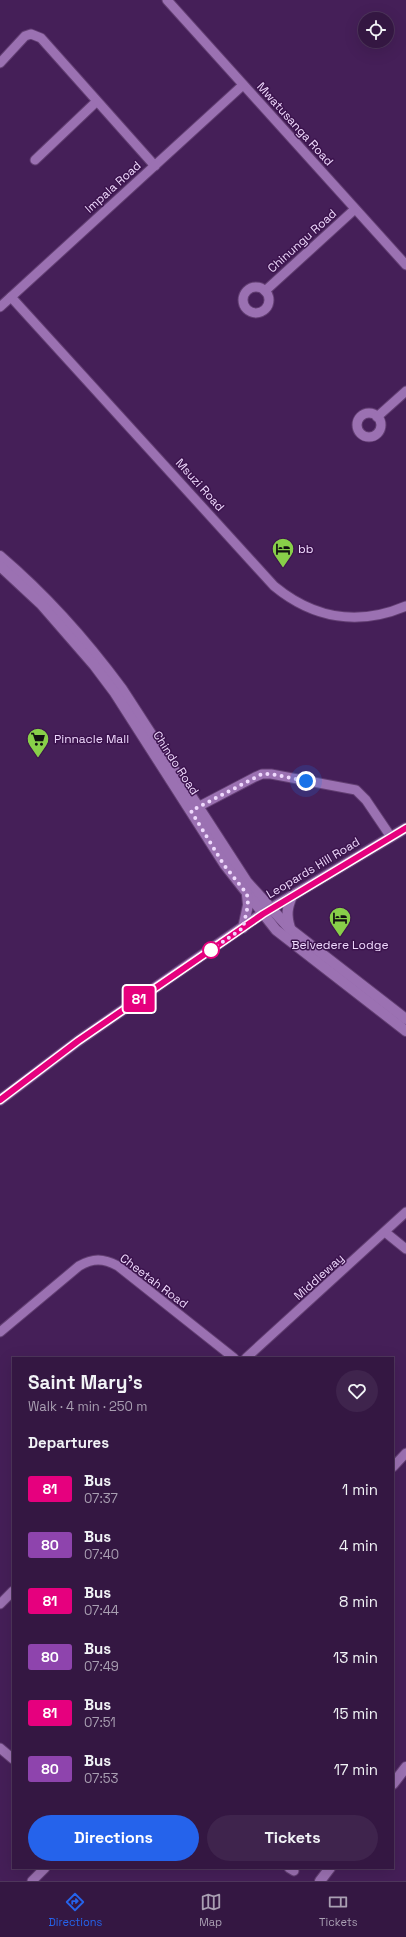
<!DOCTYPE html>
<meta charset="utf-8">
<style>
:root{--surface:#341742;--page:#3f244d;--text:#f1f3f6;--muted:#a99fb2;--line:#4e365b;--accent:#2563eb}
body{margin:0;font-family:"Space Grotesk",sans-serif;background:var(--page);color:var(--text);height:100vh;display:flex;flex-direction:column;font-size:15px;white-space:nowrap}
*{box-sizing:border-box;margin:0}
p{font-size:13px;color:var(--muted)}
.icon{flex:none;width:22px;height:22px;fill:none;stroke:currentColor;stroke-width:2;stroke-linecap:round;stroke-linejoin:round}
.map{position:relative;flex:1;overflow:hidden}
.drawer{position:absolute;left:12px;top:1357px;width:382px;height:512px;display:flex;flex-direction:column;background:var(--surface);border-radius:0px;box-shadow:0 4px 16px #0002,0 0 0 1px var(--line)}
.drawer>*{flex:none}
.badge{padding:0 8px;border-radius:3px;font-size:14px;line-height:26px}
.controls{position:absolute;left:358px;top:12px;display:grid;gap:8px}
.controls a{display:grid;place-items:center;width:36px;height:36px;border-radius:50%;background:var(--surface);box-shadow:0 4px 16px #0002,0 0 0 1px var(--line);font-size:20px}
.you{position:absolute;width:20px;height:20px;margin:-10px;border:3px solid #fff;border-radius:50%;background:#1a73e8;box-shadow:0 0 0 6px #1a73e833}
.map>.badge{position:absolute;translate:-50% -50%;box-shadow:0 0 0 2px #fff}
h2{padding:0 16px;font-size:15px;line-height:36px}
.round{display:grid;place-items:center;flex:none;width:42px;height:42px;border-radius:21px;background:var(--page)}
.summary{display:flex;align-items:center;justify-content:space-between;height:68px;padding:0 16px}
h1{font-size:19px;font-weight:700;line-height:30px}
.cta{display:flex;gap:8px;margin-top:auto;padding:8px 16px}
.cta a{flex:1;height:46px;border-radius:24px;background:var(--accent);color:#fff;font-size:16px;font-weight:700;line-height:46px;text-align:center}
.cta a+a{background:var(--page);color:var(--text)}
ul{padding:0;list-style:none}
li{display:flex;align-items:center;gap:12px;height:56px;padding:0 16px}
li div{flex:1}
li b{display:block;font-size:15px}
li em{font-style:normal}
li .badge{min-width:44px;font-weight:700;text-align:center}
.dock{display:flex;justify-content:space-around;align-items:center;height:56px;border-top:1px solid var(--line);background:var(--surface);font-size:11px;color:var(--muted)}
.dock a{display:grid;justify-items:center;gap:2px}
.dock .active{color:var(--accent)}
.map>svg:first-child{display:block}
</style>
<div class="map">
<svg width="406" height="1881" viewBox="0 0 406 1881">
<rect width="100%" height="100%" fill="#451f58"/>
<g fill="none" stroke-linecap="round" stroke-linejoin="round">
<g stroke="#623e72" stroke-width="11">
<g id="street">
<polyline points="167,0 406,265"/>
<polyline points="0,63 25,36 31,34 41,38 155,166"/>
<polyline points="35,160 96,102"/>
<circle cx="256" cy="300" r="13"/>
<polyline points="265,291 355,209"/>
<path d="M11,297l263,289c40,33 85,40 132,20"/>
<polyline points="0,307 243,85"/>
<circle cx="369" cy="425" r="12"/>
<polyline points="377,417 406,391"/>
<polyline points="192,810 255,777 262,774 271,774 356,790 366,800 391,837"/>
<polyline points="385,1232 406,1249"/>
<path d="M0,1332l79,-66c14,-8 24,-8 39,0l116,92"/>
<polyline points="246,1358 406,1212"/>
<polyline points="393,1467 406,1453"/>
<polyline points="0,1604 13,1591"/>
<polyline points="0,1748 13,1759"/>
<polyline points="289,1868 294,1871"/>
<polyline points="32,1881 45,1868"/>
</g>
</g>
<g stroke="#623e72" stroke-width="12">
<g id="secondary">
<path d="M0,556c47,40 86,84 122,133l125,193 43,47 116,90"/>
<polyline points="0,566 41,604 94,665 115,693 225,865 276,930 406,1031"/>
<polyline points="243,928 248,905 247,895"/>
<path d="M290,928c-4,-13 -3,-20 2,-32"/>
<polyline points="0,1100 78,1041 263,913 406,828"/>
<polyline points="393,1784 406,1767"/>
<polyline points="320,1881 330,1868"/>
</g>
</g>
<use href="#street" stroke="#9b71b2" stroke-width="9"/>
<use href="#secondary" stroke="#9b71b2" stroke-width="10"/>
</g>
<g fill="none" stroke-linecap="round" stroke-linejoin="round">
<g stroke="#fff" stroke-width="9">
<polyline id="line" points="0,1100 78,1041 263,914 406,828"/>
</g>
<use href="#line" stroke="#e6007e" stroke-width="6"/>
<polyline stroke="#efd9fd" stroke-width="4" stroke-dasharray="0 7.2" points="211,950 243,928 248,905 247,894 224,865 191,811 262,774 271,774 306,781"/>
</g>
<defs>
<g id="hotel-pin" transform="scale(1.15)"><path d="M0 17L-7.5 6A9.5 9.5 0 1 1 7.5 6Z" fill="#88cf49" stroke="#3b134d"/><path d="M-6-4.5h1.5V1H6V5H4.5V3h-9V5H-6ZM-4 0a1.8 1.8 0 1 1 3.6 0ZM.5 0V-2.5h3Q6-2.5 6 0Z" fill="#111"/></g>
<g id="supermarket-pin" transform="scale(1.15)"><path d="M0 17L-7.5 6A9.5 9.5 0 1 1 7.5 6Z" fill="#88cf49" stroke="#3b134d"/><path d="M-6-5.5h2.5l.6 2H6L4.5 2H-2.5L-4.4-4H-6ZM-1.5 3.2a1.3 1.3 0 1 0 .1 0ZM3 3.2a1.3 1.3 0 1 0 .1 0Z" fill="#111"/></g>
</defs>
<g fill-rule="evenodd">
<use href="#hotel-pin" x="283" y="549"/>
<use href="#supermarket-pin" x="38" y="739"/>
<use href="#hotel-pin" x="340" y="918"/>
</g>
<circle fill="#fff" stroke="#e6007e" stroke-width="2" cx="211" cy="950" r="8"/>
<g text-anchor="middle" stroke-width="3" stroke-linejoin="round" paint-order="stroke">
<g font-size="12" fill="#efd9fd" stroke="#3b134d">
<text transform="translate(295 124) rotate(48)" y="4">Mwatusanga Road</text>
<text transform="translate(113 187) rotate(-42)" y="4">Impala Road</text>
<text transform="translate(302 241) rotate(-42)" y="4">Chinungu Road</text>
<text transform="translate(200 485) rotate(48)" y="4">Msuzi Road</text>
<text transform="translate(176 763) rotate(57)" y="4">Chindo Road</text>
<text transform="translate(313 868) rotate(-31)" y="4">Leopards Hill Road</text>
<text transform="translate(319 1277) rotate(-42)" y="4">Middleway</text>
<text transform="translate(154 1281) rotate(37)" y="4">Cheetah Road</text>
</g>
<g font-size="12" fill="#efd9fd" stroke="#3b134d" text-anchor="start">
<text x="298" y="553">bb</text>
<text x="54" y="743">Pinnacle Mall</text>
<text x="340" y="949" text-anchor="middle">Belvedere Lodge</text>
</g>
</g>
</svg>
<div class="controls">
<a><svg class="icon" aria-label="locate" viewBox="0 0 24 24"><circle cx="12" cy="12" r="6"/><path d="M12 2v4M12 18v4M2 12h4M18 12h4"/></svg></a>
</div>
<div class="you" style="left:306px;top:781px"></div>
<b class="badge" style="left:139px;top:999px;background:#e6007e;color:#fff">81</b>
<section class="drawer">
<div class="summary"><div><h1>Saint Mary's</h1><p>Walk · 4 min · 250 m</p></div><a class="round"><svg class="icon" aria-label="heart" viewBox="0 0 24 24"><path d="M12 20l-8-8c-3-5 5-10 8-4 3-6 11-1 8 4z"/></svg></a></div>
<h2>Departures</h2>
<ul>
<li><span class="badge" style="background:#e6007e;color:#fff">81</span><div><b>Bus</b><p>07:37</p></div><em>1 min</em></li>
<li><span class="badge" style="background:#8e44ad;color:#fff">80</span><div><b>Bus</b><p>07:40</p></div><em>4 min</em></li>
<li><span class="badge" style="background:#e6007e;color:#fff">81</span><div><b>Bus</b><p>07:44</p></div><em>8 min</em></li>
<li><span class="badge" style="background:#8e44ad;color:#fff">80</span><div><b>Bus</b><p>07:49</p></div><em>13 min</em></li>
<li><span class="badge" style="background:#e6007e;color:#fff">81</span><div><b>Bus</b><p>07:51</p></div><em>15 min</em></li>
<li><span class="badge" style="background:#8e44ad;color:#fff">80</span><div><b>Bus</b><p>07:53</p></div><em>17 min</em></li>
</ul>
<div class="cta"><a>Directions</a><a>Tickets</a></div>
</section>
</div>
<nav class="dock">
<a class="active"><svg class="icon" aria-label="directions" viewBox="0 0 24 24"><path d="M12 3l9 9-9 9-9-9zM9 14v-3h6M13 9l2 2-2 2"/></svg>Directions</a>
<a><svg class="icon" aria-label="map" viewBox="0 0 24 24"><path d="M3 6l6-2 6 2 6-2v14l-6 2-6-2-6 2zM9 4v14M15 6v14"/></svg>Map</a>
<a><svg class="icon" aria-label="tickets" viewBox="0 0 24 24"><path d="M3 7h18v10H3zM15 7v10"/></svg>Tickets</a>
</nav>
